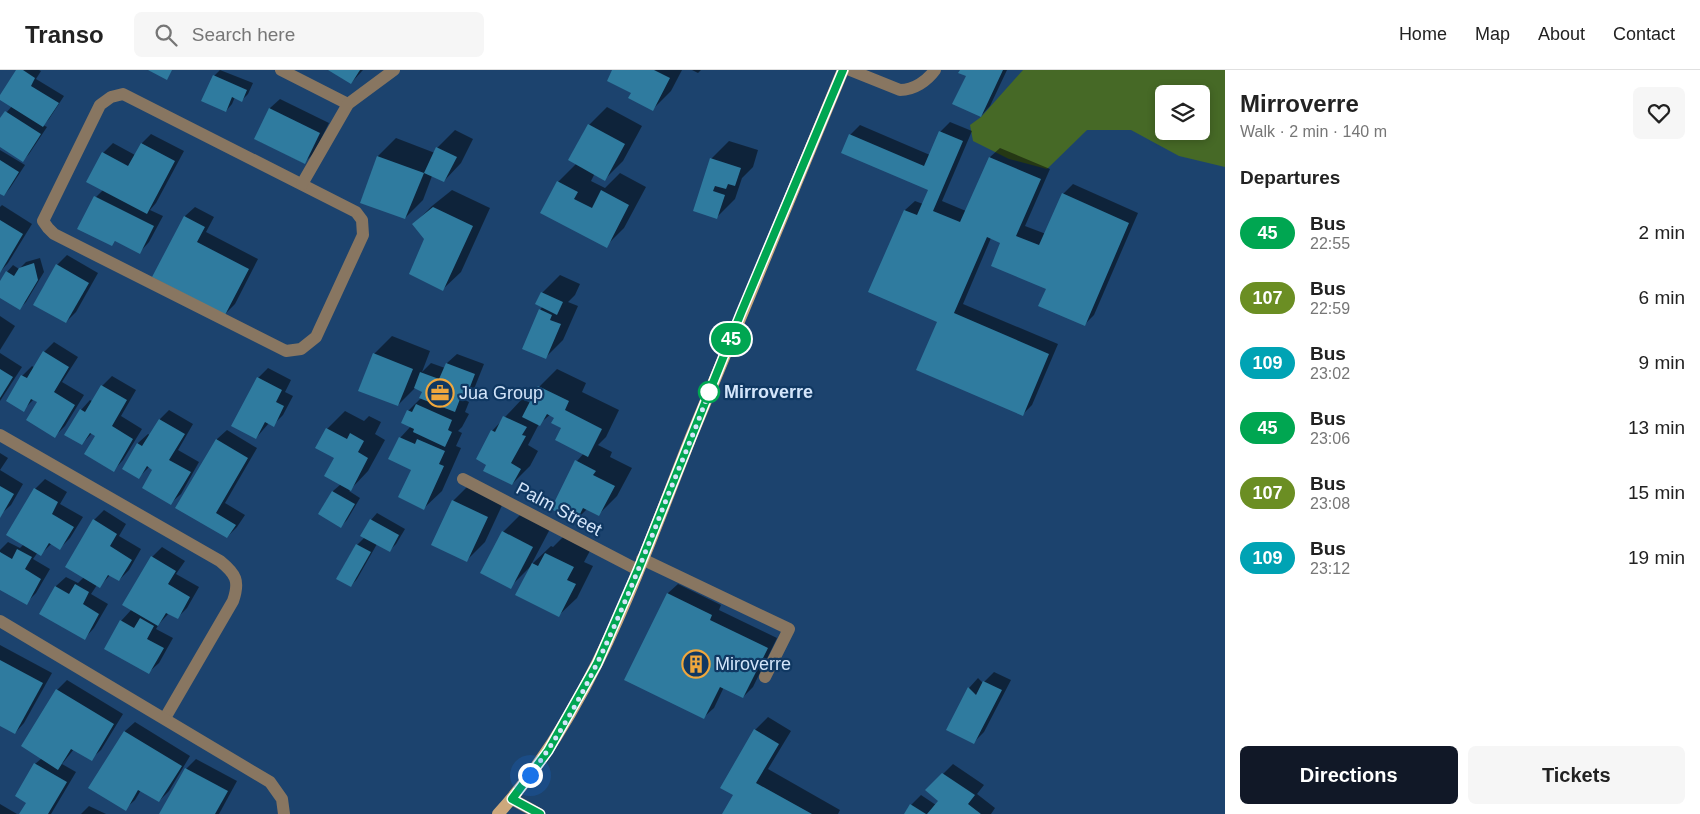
<!DOCTYPE html>
<meta charset="utf-8">
<style>
:root{--surface:#fff;--page:#f6f6f6;--text:#222;--muted:#767676;--line:#e0e0e0;--accent:#111827}
body{margin:0;font-family:Arial,sans-serif;background:var(--page);color:var(--text);height:100vh;display:flex;flex-direction:column;font-size:19px;white-space:nowrap}
*{box-sizing:border-box;margin:0}
p{font-size:16px;color:var(--muted)}
.icon{flex:none;width:28px;height:28px;fill:none;stroke:currentColor;stroke-width:2;stroke-linecap:round;stroke-linejoin:round}
.map{position:relative;flex:1;overflow:hidden}
.drawer{display:flex;flex-direction:column;background:var(--surface);width:475px}
.drawer>*{flex:none}
.badge{padding:0 10px;border-radius:16px;font-size:18px;line-height:32px}
.fabs{position:absolute;left:1155px;top:15px;display:grid;gap:10px}
.fabs a{display:grid;place-items:center;width:55px;height:55px;border-radius:8px;background:var(--surface);box-shadow:0 2px 8px #0003;font-size:25px}
.you{position:absolute;width:25px;height:25px;margin:-12px;border:4px solid #fff;border-radius:50%;background:#1a73e8;box-shadow:0 0 0 8px #1a73e833}
.map>.badge{position:absolute;translate:-50% -50%;box-shadow:0 0 0 2px #fff}
h2{padding:0 15px;font-size:19px;line-height:45px}
.round{display:grid;place-items:center;flex:none;width:52px;height:52px;border-radius:8px;background:var(--page)}
.summary{display:flex;align-items:center;justify-content:space-between;height:85px;padding:0 15px}
h1{font-size:24px;font-weight:700;line-height:38px}
.action{display:flex;gap:10px;margin-top:auto;padding:10px 15px}
.action a{flex:1;height:58px;border-radius:8px;background:var(--accent);color:#fff;font-size:20px;font-weight:700;line-height:58px;text-align:center}
.action a+a{background:var(--page);color:var(--text)}
ul{padding:0;list-style:none}
li{display:flex;align-items:center;gap:15px;height:65px;padding:0 15px}
li div{flex:1}
li b{display:block;font-size:19px}
li em{font-style:normal}
li .badge{min-width:55px;font-weight:700;text-align:center}
header{display:flex;align-items:center;gap:30px;box-sizing:border-box;height:70px;padding:0 25px;background:var(--surface);border-bottom:1px solid var(--line)}
header strong{font-size:24px}
nav{display:flex;gap:28px;margin-inline-start:auto;font-size:18px}
.search{width:350px;height:45px;background:var(--page);display:flex;align-items:center;gap:12px;box-sizing:border-box;padding:0 18px;border-radius:8px;color:var(--muted);font-size:19px}
main{display:flex;flex:1;min-height:0}
.map>svg:first-child{display:block}
</style>
<header>
<strong>Transo</strong>
<div class="search"><svg class="icon" aria-label="search" viewBox="0 0 24 24"><circle cx="10" cy="10" r="6"/><path d="M15 15l6 6"/></svg>Search here</div>
<nav><a>Home</a><a>Map</a><a>About</a><a>Contact</a></nav>
</header>
<main>
<div class="map">
<svg width="1225" height="744" viewBox="0 0 1225 744">
<rect width="100%" height="100%" fill="#1c436e"/>
<path fill="#466926" fill-rule="evenodd" d="M1023,0h202v97l-46,-11 -48,-26h-44l-40,39 -38,-10 -36,-18 -3,-16 11,-8zM1164,24h37v37h-37z"/>
<g fill="#0007">
<polygon points="18,0 39,0 41,1 36,9 64,26 49,49 43,55 47,57 29,84 23,90 0,76 0,50 12,36 0,28"/>
<polygon points="220,0 253,13 248,24 242,30 235,27 232,34 226,41 214,6"/>
<polygon points="330,0 363,0 351,13"/>
<polygon points="614,0 682,0 671,21 653,39 633,22"/>
<polygon points="692,0 701,0 698,3"/>
<polygon points="961,0 1007,0 990,36 981,46 967,5"/>
<polygon points="280,29 329,53 314,83 304,93 255,69 270,38"/>
<polygon points="607,37 642,56 623,91 605,109 595,103 591,111 605,118 620,103 646,117 624,158 606,176 558,112 577,93 589,55"/>
<polygon points="950,52 972,61 942,131 966,141 990,87 1000,78 1050,99 1025,156 1046,164 1063,124 1073,114 1138,143 1094,245 1084,255 1002,173 991,168 963,234 1058,274 1032,335 1023,344 939,251 905,140 915,131 923,134 929,119 850,65 860,55 930,85 940,62"/>
<polygon points="455,60 473,69 461,93 444,111 432,106 423,130 405,148 361,132 378,86 396,68 435,83 437,78"/>
<polygon points="151,64 184,81 156,133 150,140 163,146 149,172 140,182 116,170 112,175 79,158 96,127 103,120 103,83 113,73 135,85 142,73"/>
<polygon points="729,71 758,80 753,97 742,108 735,129 717,147 695,140 711,89"/>
<polygon points="0,80 25,95 10,118 4,125 0,122"/>
<polygon points="452,120 490,138 461,202 443,219 425,169 414,154 432,136"/>
<polygon points="2,135 32,154 8,193 0,202 0,137"/>
<polygon points="195,137 214,147 206,162 258,189 235,234 225,244 185,146"/>
<polygon points="67,185 98,203 76,242 66,252 57,195"/>
<polygon points="40,188 44,202 26,232 20,238 0,227 0,213 7,202 13,195 19,199 26,192"/>
<polygon points="560,205 580,214 575,225 568,232 578,236 563,270 545,288 540,240 543,236 542,223"/>
<polygon points="0,246 15,256 0,280"/>
<polygon points="392,266 430,281 422,302 431,293 445,298 447,293 457,284 484,294 474,319 465,330 469,332 465,342 469,344 462,357 458,361 462,363 456,376 461,378 442,421 424,438 412,399 400,368 411,356 408,341 421,328 423,321 415,318 398,335 374,284"/>
<polygon points="54,272 78,287 62,312 84,325 65,356 55,366 39,332 34,329 23,340 22,306 32,296 35,298 44,282"/>
<polygon points="0,283 22,297 0,331"/>
<polygon points="268,298 291,310 285,322 293,326 283,345 273,355 269,353 256,368 258,308"/>
<polygon points="557,299 586,313 582,322 619,340 606,367 598,375 612,382 610,387 632,398 617,426 599,444 588,438 576,450 577,391 584,383 562,358 556,347 551,344 539,354 528,375 538,381 530,396 512,414 488,394 492,361 522,329 531,333 539,317"/>
<polygon points="112,306 136,320 121,346 142,359 123,390 114,400 97,365 92,363 82,374 81,340 90,330 93,332 102,316"/>
<polygon points="169,340 193,354 178,380 199,392 181,424 171,433 154,399 150,396 139,407 123,398 138,373 148,364 150,365 160,349"/>
<polygon points="345,341 364,351 369,346 381,352 375,364 385,370 368,401 349,421 360,428 347,450 341,456 320,444 333,421 341,414 336,388 327,359"/>
<polygon points="227,360 257,378 225,433 245,445 237,457 227,467 177,437 217,369"/>
<polygon points="0,383 8,388 0,400 23,414 11,435 1,444 0,444"/>
<polygon points="45,409 67,422 60,434 83,447 70,468 60,478 52,473 41,484 38,482 33,489 50,499 36,523 26,533 0,518 0,480 8,472 20,478 24,474 8,464 35,419"/>
<polygon points="471,413 505,429 485,472 467,490 453,431"/>
<polygon points="104,440 126,454 119,466 141,479 129,500 119,510 110,505 100,516 97,515 91,524 108,534 94,558 85,568 41,544 56,516 66,507 78,513 84,507 94,450"/>
<polygon points="377,443 405,459 396,474 390,480 377,474 357,509 351,516 357,475 365,467 371,450"/>
<polygon points="521,444 550,459 531,495 551,476 553,477 564,466 591,479 584,492 593,496 577,528 559,545 530,497 510,517 503,462"/>
<polygon points="162,477 185,491 176,504 199,517 187,538 177,548 169,543 159,554 156,559 173,568 159,593 149,602 121,551 132,539 152,487"/>
<polygon points="678,514 721,535 719,540 777,568 753,617 743,627 724,617 714,638 704,647 626,610 668,523"/>
<polygon points="0,575 52,603 24,653 15,663 0,655"/>
<polygon points="994,602 1011,610 984,662 974,672 969,618 978,608 983,613"/>
<polygon points="67,610 123,644 101,680 91,689 74,679 62,694 76,702 51,744 21,744 28,732 35,694 42,688 57,620"/>
<polygon points="768,647 791,661 768,699 840,740 838,744 724,744 735,725 755,660"/>
<polygon points="135,652 190,686 169,721 159,731 141,720 135,730 125,739 90,718 125,661"/>
<polygon points="196,689 237,711 219,744 160,744 186,699"/>
<polygon points="953,694 984,715 977,724 995,738 991,744 905,744 911,735 921,725 936,735 940,730 927,720"/>
<polygon points="0,734 17,744 0,744"/>
<polygon points="89,736 106,744 81,744"/>
</g>
<g fill="#2f7b9f">
<polygon points="16,0 23,0 35,8 31,16 59,33 43,57 0,30 0,25"/>
<polygon points="148,0 172,0 167,10"/>
<polygon points="328,0 360,0 351,14"/>
<polygon points="612,0 654,0 670,8 653,41 628,28 631,23 607,11"/>
<polygon points="960,0 1003,0 981,47 952,34 966,6 958,3"/>
<polygon points="213,5 247,20 242,32 232,27 226,42 201,31"/>
<polygon points="269,38 320,63 305,94 254,69"/>
<polygon points="5,41 41,64 23,92 0,77 0,48"/>
<polygon points="588,54 625,74 605,111 568,90"/>
<polygon points="939,61 963,71 933,141 960,152 989,87 1041,109 1016,166 1039,175 1062,123 1129,153 1085,256 1038,236 1046,219 991,196 1000,173 987,167 954,243 1049,284 1023,346 916,300 937,252 868,222 904,140 917,145 928,120 841,83 849,64 924,96"/>
<polygon points="141,73 175,91 147,144 86,112 102,82 128,96"/>
<polygon points="436,77 457,87 444,112 424,103"/>
<polygon points="377,86 424,103 405,149 360,133"/>
<polygon points="710,88 741,98 735,116 728,114 726,119 715,116 713,121 725,125 717,149 693,141"/>
<polygon points="0,90 19,102 4,126 0,124"/>
<polygon points="557,111 578,122 574,129 592,138 601,120 629,135 607,178 540,143"/>
<polygon points="94,126 154,156 140,184 115,171 112,176 77,159"/>
<polygon points="433,137 473,156 443,221 409,204 424,169 412,154"/>
<polygon points="184,146 205,157 197,172 249,199 225,245 152,207"/>
<polygon points="0,150 23,164 0,203"/>
<polygon points="34,193 38,210 20,240 0,228 0,211 6,201 14,206 19,198"/>
<polygon points="56,194 89,213 66,253 33,235"/>
<polygon points="541,222 563,232 557,245 535,234"/>
<polygon points="539,239 552,245 550,250 561,254 546,289 522,279"/>
<polygon points="43,281 69,297 54,322 75,335 55,368 26,350 37,332 31,329 24,342 6,331 21,305 27,308"/>
<polygon points="373,283 413,299 398,336 358,321"/>
<polygon points="446,293 475,304 465,330 460,329 455,342 419,328 422,322 414,318 420,302 439,309"/>
<polygon points="0,299 13,307 0,328"/>
<polygon points="257,307 282,320 276,332 284,336 274,357 265,352 256,369 231,356"/>
<polygon points="101,315 127,330 112,356 133,369 114,402 84,384 95,366 90,363 82,375 64,365 80,339 85,342"/>
<polygon points="538,316 569,331 565,340 602,359 588,387 555,370 561,358 551,353 554,348 547,344 540,356 522,347"/>
<polygon points="416,334 452,350 448,360 452,362 445,377 413,362 414,359 401,353 407,340 412,342"/>
<polygon points="503,346 527,357 522,365 526,366 511,393 521,399 512,415 483,401 486,395 476,389 491,360 495,362"/>
<polygon points="159,349 185,364 169,390 191,402 171,435 142,418 152,400 147,396 139,409 122,399 137,373 142,376"/>
<polygon points="326,358 347,369 350,363 364,371 358,382 368,388 351,421 324,406 334,388 315,378"/>
<polygon points="399,367 415,374 417,369 445,381 439,394 444,396 424,440 398,427 411,400 388,389"/>
<polygon points="216,369 248,388 216,443 236,455 227,468 175,438"/>
<polygon points="575,390 596,401 593,405 615,416 599,446 583,438 576,452 551,439"/>
<polygon points="0,416 14,424 0,448"/>
<polygon points="34,418 58,432 52,444 74,457 60,480 49,473 41,486 6,465"/>
<polygon points="332,421 355,434 341,458 318,444"/>
<polygon points="452,430 488,447 467,492 431,475"/>
<polygon points="93,449 117,464 110,476 132,490 119,511 108,505 100,518 65,497"/>
<polygon points="370,449 399,465 390,482 360,466"/>
<polygon points="502,461 533,477 511,519 480,503"/>
<polygon points="356,474 371,482 351,517 336,509"/>
<polygon points="17,479 32,487 25,499 41,509 27,535 0,520 0,482 12,489"/>
<polygon points="545,483 574,497 567,510 576,514 559,547 515,525 532,493 538,496"/>
<polygon points="151,486 176,501 168,514 190,527 178,549 166,543 158,556 122,535"/>
<polygon points="75,514 89,522 83,534 99,544 85,570 39,544 55,516 69,524"/>
<polygon points="667,523 712,545 710,550 768,578 743,628 720,617 704,649 624,610"/>
<polygon points="140,548 154,556 147,569 164,578 149,604 104,579 120,550 134,558"/>
<polygon points="0,590 43,613 15,664 0,656"/>
<polygon points="983,611 1002,620 974,674 946,660 968,617 976,625"/>
<polygon points="56,619 114,654 92,691 71,679 58,700 21,676"/>
<polygon points="754,659 779,674 756,713 812,744 722,744 733,725 720,718"/>
<polygon points="124,661 182,696 159,732 138,720 126,741 88,718"/>
<polygon points="34,693 67,712 48,744 19,744 26,733 15,726"/>
<polygon points="185,698 228,721 215,744 159,744"/>
<polygon points="942,703 975,725 968,734 981,744 927,744 938,731 925,720"/>
<polygon points="910,734 926,744 904,744"/>
</g>
<g fill="none" stroke-linecap="round" stroke-linejoin="round">
<g stroke="#887661" stroke-width="12">
<polyline points="281,0 348,34"/>
<path d="M850,0l50,20c14,0 27,-9 35,-20"/>
<polygon points="123,24 356,142 362,150 363,165 316,267 301,279 286,281 54,164 48,158 43,151 100,35 111,27"/>
<polyline points="302,114 348,34 394,0"/>
<path d="M0,365l220,126c16,13 20,20 13,40l-68,117"/>
<polyline points="463,409 638,500"/>
<polyline points="642,489 789,559 765,607"/>
<polyline points="0,551 270,712 282,729 284,744"/>
<polyline points="512,729 539,744"/>
</g>
<path stroke="#cca87c" stroke-width="12" d="M498,744c94,-103 142,-249 193,-377 50,-123 101,-245 152,-367"/>
</g>
<g fill="none" stroke-linecap="round" stroke-linejoin="round">
<g stroke="#fff" stroke-width="11">
<polyline id="line" points="540,744 512,729 548,681 597,594 638,500 741,243 843,0"/>
</g>
<use href="#line" stroke="#00a651" stroke-width="8"/>
<path stroke="#d3e5fa" stroke-width="5" stroke-dasharray="0 9" d="M530,705c57,-75 91,-163 126,-249 17,-45 37,-89 53,-134"/>
</g>
<defs>
<g id="office-ring" transform="scale(1.4375)"><circle r="9.5" fill="#103862" stroke="#efa73d" stroke-width="1.5"/><path d="M-6-3h4V-5.5h4V-3h4V5H-6ZM-1-4.5V-3h2v-1.5ZM-6 0V1H6V0Z" fill="#efa73d"/></g>
<g id="building-ring" transform="scale(1.4375)"><circle r="9.5" fill="#103862" stroke="#efa73d" stroke-width="1.5"/><path d="M-4-6H4V6H1V3H-1V6H-4ZM-2.5-4.3h1.7v1.8h-1.7ZM.8-4.3h1.7v1.8H.8ZM-2.5-1h1.7V.8h-1.7ZM.8-1h1.7V.8H.8Z" fill="#efa73d"/></g>
</defs>
<g fill-rule="evenodd">
<use href="#office-ring" x="440" y="323"/>
<use href="#building-ring" x="696" y="594"/>
</g>
<circle fill="#fff" stroke="#00a651" stroke-width="2.5" cx="709" cy="322" r="10"/>
<g text-anchor="middle" stroke-width="4.5" stroke-linejoin="round" paint-order="stroke">
<g font-size="18" font-weight="bold" fill="#d3e5fa" stroke="#103862" text-anchor="start">
<text x="724" y="328">Mirroverre</text>
</g>
<g font-size="18" fill="#d3e5fa" stroke="#103862" text-anchor="start">
<text x="459" y="329">Jua Group</text>
<text x="715" y="600">Miroverre</text>
</g>
<g font-size="18" fill="#d3e5fa" stroke="#103862">
<text transform="translate(559 439) rotate(28)" y="6">Palm Street</text>
</g>
</g>
</svg>
<div class="fabs">
<a><svg class="icon" aria-label="layers" viewBox="0 0 24 24"><path d="M12 4l9 5-9 5-9-5zM3 14l9 5 9-5"/></svg></a>
</div>
<div class="you" style="left:530px;top:705px"></div>
<b class="badge" style="left:731px;top:269px;background:#00a651;color:#fff">45</b>
</div>
<section class="drawer">
<div class="summary"><div><h1>Mirroverre</h1><p>Walk · 2 min · 140 m</p></div><a class="round"><svg class="icon" aria-label="heart" viewBox="0 0 24 24"><path d="M12 20l-8-8c-3-5 5-10 8-4 3-6 11-1 8 4z"/></svg></a></div>
<h2>Departures</h2>
<ul>
<li><span class="badge" style="background:#00a651;color:#fff">45</span><div><b>Bus</b><p>22:55</p></div><em>2 min</em></li>
<li><span class="badge" style="background:#6b8e23;color:#fff">107</span><div><b>Bus</b><p>22:59</p></div><em>6 min</em></li>
<li><span class="badge" style="background:#00a3b4;color:#fff">109</span><div><b>Bus</b><p>23:02</p></div><em>9 min</em></li>
<li><span class="badge" style="background:#00a651;color:#fff">45</span><div><b>Bus</b><p>23:06</p></div><em>13 min</em></li>
<li><span class="badge" style="background:#6b8e23;color:#fff">107</span><div><b>Bus</b><p>23:08</p></div><em>15 min</em></li>
<li><span class="badge" style="background:#00a3b4;color:#fff">109</span><div><b>Bus</b><p>23:12</p></div><em>19 min</em></li>
</ul>
<div class="action"><a>Directions</a><a>Tickets</a></div>
</section>
</main>
